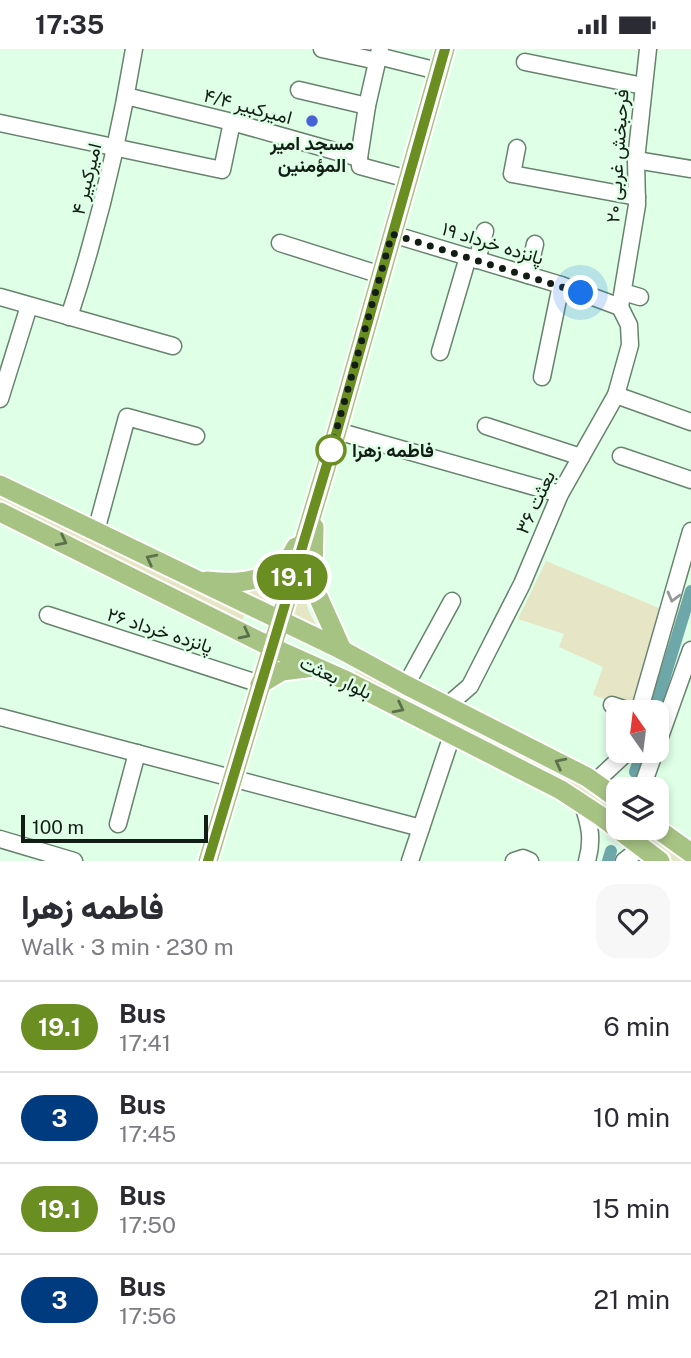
<!DOCTYPE html>
<meta charset="utf-8">
<style>
:root{--surface:#fff;--page:#f7f7f7;--text:#2b2b33;--muted:#7c7c81;--line:#e1e1e2}
body{margin:0;font-family:"Public Sans",Vazirmatn,sans-serif;background:var(--page);color:var(--text);height:100vh;display:flex;flex-direction:column;font-size:26px;white-space:nowrap}
*{box-sizing:border-box;margin:0}
p{font-size:23px;color:var(--muted)}
.icon{flex:none;width:38px;height:38px;fill:none;stroke:currentColor;stroke-width:2;stroke-linecap:round;stroke-linejoin:round}
.map{position:relative;height:812px;overflow:hidden}
.panel{display:flex;flex-direction:column;background:var(--surface);flex:1}
.panel>*{flex:none}
.badge{padding:0 14px;border-radius:23px;font-size:24px;line-height:46px}
.needle{width:46px;rotate:346deg}
.tools{position:absolute;left:606px;top:651px;display:grid;gap:14px}
.tools a{display:grid;place-items:center;width:63px;height:63px;border-radius:14px;background:var(--surface);box-shadow:0 4px 10px #0003;font-size:35px}
.scale{position:absolute;left:21px;bottom:18px;width:187px;box-sizing:border-box;padding-left:7px;border:4px solid #121d15;border-top:0;font-size:19px;line-height:24px;white-space:nowrap;color:#121d15;-webkit-text-stroke:5px #dfffe7;paint-order:stroke}
.you{position:absolute;width:35px;height:35px;margin:-18px;border:5px solid #fff;border-radius:50%;background:#1a73e8;box-shadow:0 0 0 10px #1a73e833}
.map>.badge{position:absolute;translate:-50% -50%;box-shadow:0 0 0 4px #fff}
.round{display:grid;place-items:center;flex:none;width:74px;height:74px;border-radius:21px;background:var(--page)}
.head{display:flex;align-items:center;justify-content:space-between;height:119px;padding:0 21px}
h1{font-size:33px;font-weight:800;line-height:52px}
ul{padding:0;list-style:none}
li{display:flex;align-items:center;gap:21px;height:91px;padding:0 21px;border-top:2px solid var(--line)}
li div{flex:1}
li b{display:block;font-size:26px}
li em{font-style:normal}
li .badge{min-width:77px;font-weight:700;text-align:center}
.status{display:flex;justify-content:space-between;align-items:center;height:49px;padding:0 35px;background:var(--surface);direction:ltr}
.status svg{height:19px;fill:currentColor}
.map>svg:first-child{display:block}
</style>
<div class="status"><b>17:35</b><svg viewBox="0 0 49 12"><path d="M0 12V9h3v3zM5 12V6h3v6zM10 12V3h3v9zM15 12V0h3v12zM26 1h20v11H26zM47 4h2v5h-2z"/></svg></div>
<div class="map">
<svg width="691" height="812" viewBox="0 0 691 812">
<rect width="100%" height="100%" fill="#dfffe7"/>
<g fill="#e6e6c6">
<polygon points="0,447 245,565 242,571 0,453"/>
<polygon points="546,512 664,561 631,659 593,646 603,618 559,598 564,585 518,570"/>
<polygon points="281,528 270,556 245,544 268,537"/>
<polygon points="302,534 308,561 316,576 292,567"/>
<polygon points="356,621 571,728 618,761 618,771 353,627"/>
<polygon points="628,779 642,779 687,812 673,812"/>
</g>
<g fill="none" stroke-linecap="round" stroke-linejoin="round">
<g stroke="#6da7aa" stroke-width="12">
<polyline points="654,663 691,542"/>
<polyline points="635,723 642,702"/>
<polyline points="608,812 611,802"/>
</g>
<g stroke="#67836e" stroke-width="19">
<g id="minor">
<polyline points="322,0 377,12"/>
<polyline points="378,7 438,22"/>
<polyline points="525,13 643,37"/>
<polyline points="299,41 367,57"/>
<polyline points="126,47 232,73 359,109"/>
<polyline points="0,74 222,121 232,73"/>
<polyline points="517,99 512,125 637,148"/>
<polyline points="359,109 367,57 380,0"/>
<polyline points="359,109 360,117 408,130"/>
<polyline points="636,111 691,120"/>
<polyline points="392,185 561,236 620,258"/>
<polyline points="280,194 381,226"/>
<polyline points="477,211 485,182"/>
<polyline points="528,226 535,195"/>
<polyline points="623,243 640,248"/>
<polyline points="0,248 173,297"/>
<polyline points="620,258 637,156 636,111 648,0"/>
<path d="M69,268c29,-88 50,-177 65,-268"/>
<polyline points="440,303 468,208"/>
<polyline points="542,328 561,236"/>
<polyline points="616,346 691,373"/>
<polyline points="0,350 29,257"/>
<polyline points="486,377 581,408"/>
<polyline points="337,382 560,445"/>
<polyline points="621,407 691,431"/>
<polyline points="96,482 127,368 196,387"/>
<polyline points="48,566 260,635"/>
<polyline points="406,636 452,552"/>
<polyline points="448,656 470,637 522,535 560,445 616,346 630,296 629,276 620,258"/>
<polyline points="612,656 633,663"/>
<polyline points="639,663 691,482"/>
<polyline points="0,668 421,779"/>
<polyline points="656,699 691,601"/>
<polyline points="595,733 624,706 626,702"/>
<polyline points="646,740 645,730 655,702"/>
<path d="M583,756c7,21 10,35 4,56"/>
<polyline points="118,775 137,704"/>
<polyline points="0,790 74,812"/>
<polyline points="410,812 452,686"/>
<polyline points="514,812 523,809 530,812"/>
<polyline points="624,812 642,798"/>
</g>
</g>
<g stroke="#fff" stroke-width="23">
<g id="major">
<polyline points="0,436 342,601 406,636 587,728 618,750"/>
<polyline points="0,463 271,598 347,632 561,741 599,766 660,812"/>
<polyline points="314,478 313,525 316,543 342,601"/>
<path d="M207,532c33,4 72,0 89,-34"/>
<polyline points="260,635 282,622 314,618"/>
<polyline points="656,779 691,804"/>
<polyline points="208,812 337,382 445,0"/>
</g>
</g>
<use href="#minor" stroke="#fff" stroke-width="16"/>
<use href="#major" stroke="#a7c384" stroke-width="19"/>
</g>
<defs><path id="oneway-chevron" d="M-2-3.5L2.5 0L-2 3.5" fill="none" stroke-width="1.6" stroke-linecap="round" stroke-linejoin="round" transform="scale(1.75)"/></defs>
<g stroke="#5c704c">
<use href="#oneway-chevron" transform="translate(62 492) rotate(27)"/>
<use href="#oneway-chevron" transform="translate(151 510) rotate(-153)"/>
<use href="#oneway-chevron" transform="translate(245 585) rotate(27)"/>
<use href="#oneway-chevron" transform="translate(399 659) rotate(27)"/>
<use href="#oneway-chevron" transform="translate(560 714) rotate(-153)"/>
</g>
<use stroke="#949996" href="#oneway-chevron" transform="translate(673 548) rotate(105)"/>
<g fill="none" stroke-linecap="round" stroke-linejoin="round">
<g stroke="#fff" stroke-width="16">
<polyline id="line" points="208,812 337,382 445,0"/>
</g>
<use href="#line" stroke="#6b8e23" stroke-width="10"/>
<polyline stroke="#121d15" stroke-width="7" stroke-dasharray="0 12.6" points="331,401 329,407 392,185 581,244"/>
</g>
<circle fill="#4862d6" stroke="#dfffe7" stroke-width="2.5" cx="312" cy="72" r="7"/>
<circle fill="#fff" stroke="#6b8e23" stroke-width="3.5" cx="331" cy="401" r="14"/>
<g text-anchor="middle" stroke-width="5" stroke-linejoin="round" paint-order="stroke">
<g font-size="19" fill="#121d15" stroke="#dfffe7">
<text transform="translate(248 57) rotate(15)" y="7">امیرکبیر ۴/۴</text>
<text transform="translate(617 107) rotate(-86)" y="7">فرحبخش غربی ۲۰</text>
<text transform="translate(86 130) rotate(-76)" y="7">امیرکبیر ۴</text>
<text transform="translate(493 194) rotate(17)" y="7">پانزده خرداد ۱۹</text>
<text transform="translate(535 453) rotate(-65)" y="7">بعثت ۳۶</text>
<text transform="translate(160 581) rotate(18)" y="7">پانزده خرداد ۲۶</text>
<text transform="translate(336 628) rotate(25)" y="7">بلوار بعثت</text>
</g>
<g font-size="19" font-weight="bold" fill="#121d15" stroke="#dfffe7">
<text x="312" y="101">مسجد امیر<tspan x="312" dy="22">المؤمنین</tspan></text>
</g>
<g font-size="19" font-weight="bold" fill="#121d15" stroke="#dfffe7" text-anchor="start">
<text x="352" y="408">فاطمه زهرا</text>
</g>
</g>
</svg>
<div class="tools">
<a><svg class="needle" viewBox="-14 -14 28 28"><path d="M0-13l5 13h-10z" fill="#e53935"/><path d="M0 13l5-13h-10z" fill="#7c7c81"/></svg></a>
<a><svg class="icon" aria-label="layers" viewBox="0 0 24 24"><path d="M12 4l9 5-9 5-9-5zM3 14l9 5 9-5"/></svg></a>
</div>
<div class="scale">100 m</div>
<div class="you" style="left:581px;top:244px"></div>
<b class="badge" style="left:292px;top:528px;background:#6b8e23;color:#fff">19.1</b>
</div>
<section class="panel">
<div class="head"><div><h1>فاطمه زهرا</h1><p>Walk · 3 min · 230 m</p></div><a class="round"><svg class="icon" aria-label="heart" viewBox="0 0 24 24"><path d="M12 20l-8-8c-3-5 5-10 8-4 3-6 11-1 8 4z"/></svg></a></div>
<ul>
<li><span class="badge" style="background:#6b8e23;color:#fff">19.1</span><div><b>Bus</b><p>17:41</p></div><em>6 min</em></li>
<li><span class="badge" style="background:#003b80;color:#fff">3</span><div><b>Bus</b><p>17:45</p></div><em>10 min</em></li>
<li><span class="badge" style="background:#6b8e23;color:#fff">19.1</span><div><b>Bus</b><p>17:50</p></div><em>15 min</em></li>
<li><span class="badge" style="background:#003b80;color:#fff">3</span><div><b>Bus</b><p>17:56</p></div><em>21 min</em></li>
</ul>
</section>
